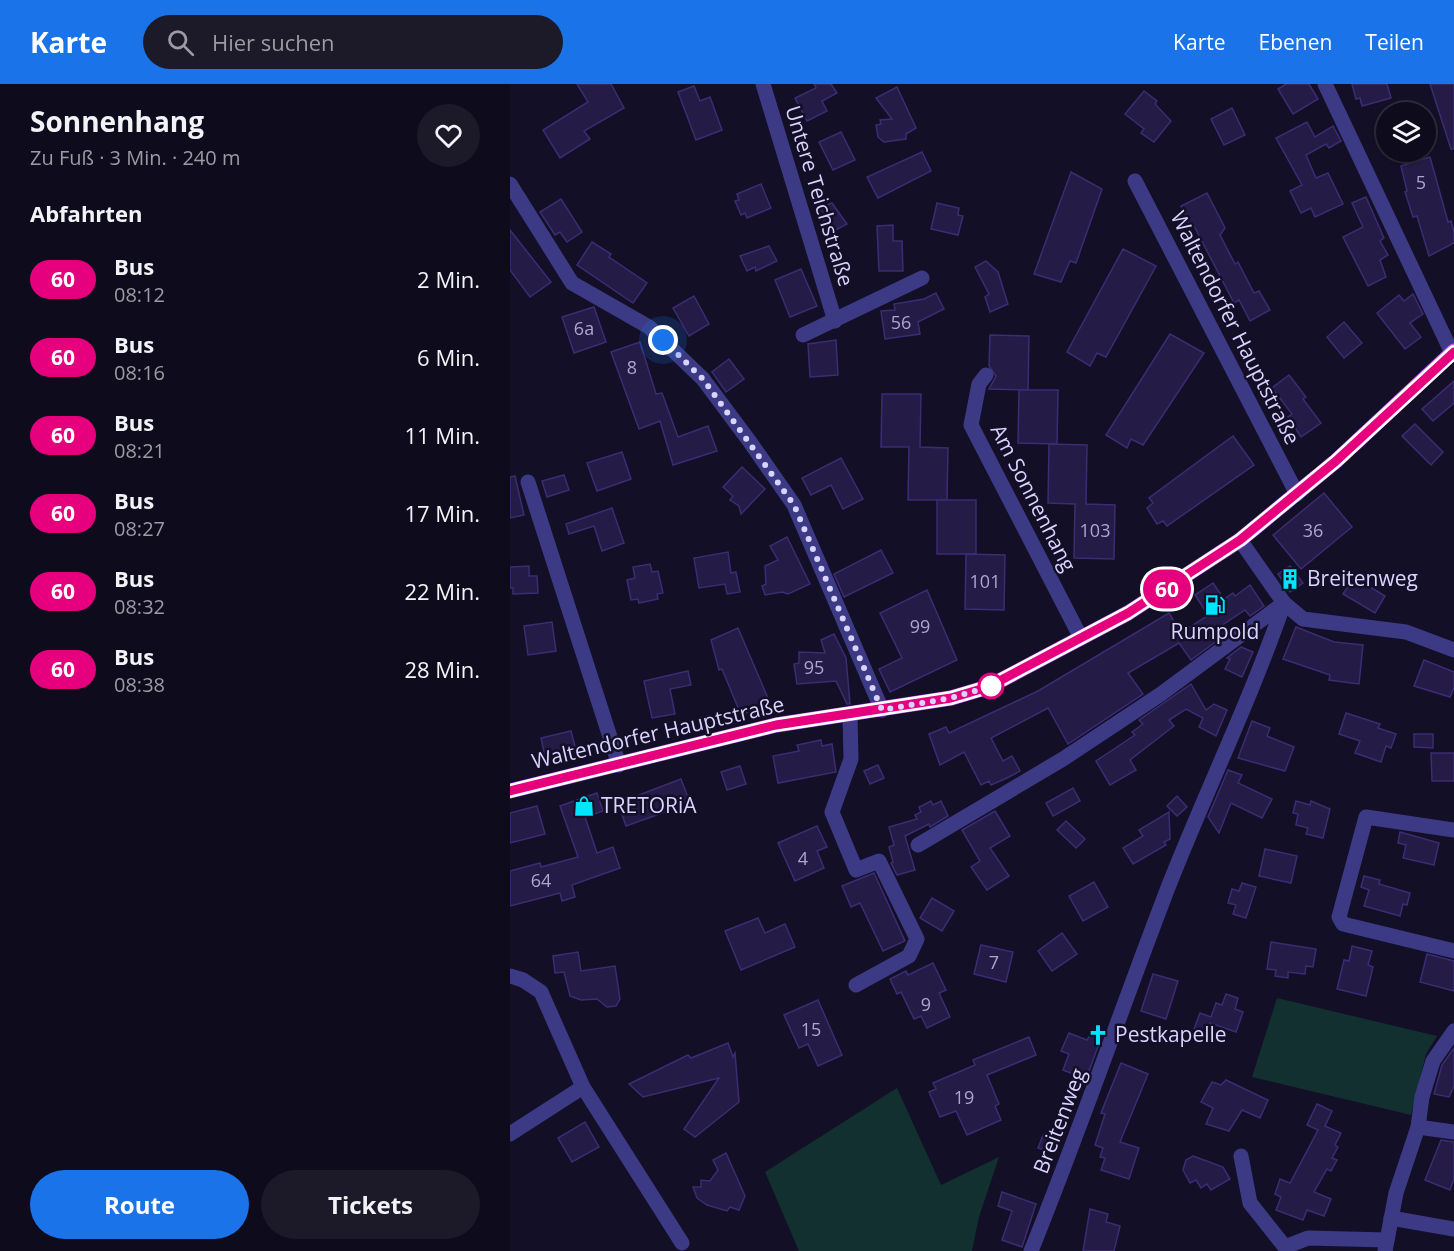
<!DOCTYPE html>
<html lang="de">
<meta charset="utf-8">
<style>
:root{--surface:#0e0b1c;--page:#1c1929;--text:#f1f3f6;--muted:#9b9ba3;--line:#2e2b3b;--accent:#1a73e8}
body{margin:0;font-family:"Open Sans",sans-serif;background:var(--page);color:var(--text);height:100vh;display:flex;flex-direction:column;font-size:22px;white-space:nowrap}
*{box-sizing:border-box;margin:0}
p{font-size:20px;color:var(--muted)}
.icon{flex:none;width:33px;height:33px;fill:none;stroke:currentColor;stroke-width:2;stroke-linecap:round;stroke-linejoin:round}
.map{position:relative;flex:1;overflow:hidden}
.panel{display:flex;flex-direction:column;background:var(--surface);width:510px}
.panel>*{flex:none}
.badge{padding:0 12px;border-radius:20px;font-size:21px;line-height:39px}
.fabs{position:absolute;left:866px;top:18px;display:grid;gap:12px}
.fabs a{display:grid;place-items:center;width:60px;height:60px;border-radius:50%;background:var(--surface);box-shadow:0 2px 4px #0004,0 0 0 2px var(--line);font-size:30px}
.you{position:absolute;width:30px;height:30px;margin:-15px;border:4px solid #fff;border-radius:50%;background:#1a73e8;box-shadow:0 0 0 9px #1a73e833}
.map>.badge{position:absolute;translate:-50% -50%;box-shadow:0 0 0 3px #fff}
h2{padding:0 30px;font-size:22px;line-height:54px}
.round{display:grid;place-items:center;flex:none;width:63px;height:63px;border-radius:32px;background:var(--page)}
.head{display:flex;align-items:center;justify-content:space-between;height:102px;padding:0 30px}
h1{font-size:28px;font-weight:700;line-height:45px}
.primary-button{display:flex;gap:12px;margin-top:auto;padding:12px 30px}
.primary-button a{flex:1;height:69px;border-radius:36px;background:var(--accent);color:#fff;font-size:24px;font-weight:700;line-height:69px;text-align:center}
.primary-button a+a{background:var(--page);color:var(--text)}
ul{padding:0;list-style:none}
li{display:flex;align-items:center;gap:18px;height:78px;padding:0 30px}
li div{flex:1}
li b{display:block;font-size:22px}
li em{font-style:normal}
li .badge{min-width:66px;font-weight:700;text-align:center}
header{display:flex;align-items:center;gap:36px;box-sizing:border-box;height:84px;padding:0 30px;background:var(--accent);color:#fff}
header strong{font-size:28px}
nav{display:flex;gap:33px;margin-inline-start:auto;font-size:21px}
.search{width:420px;height:54px;background:var(--page);display:flex;align-items:center;gap:15px;box-sizing:border-box;padding:0 21px;border-radius:33px;color:var(--muted);font-size:22px}
main{display:flex;flex:1;min-height:0}
.map>svg:first-child{display:block}
</style>
<header>
<strong>Karte</strong>
<div class="search"><svg class="icon" aria-label="search" viewBox="0 0 24 24"><circle cx="10" cy="10" r="6"/><path d="M15 15l6 6"/></svg>Hier suchen</div>
<nav><a>Karte</a><a>Ebenen</a><a>Teilen</a></nav>
</header>
<main>
<section class="panel">
<div class="head"><div><h1>Sonnenhang</h1><p>Zu Fuß · 3 Min. · 240 m</p></div><a class="round"><svg class="icon" aria-label="heart" viewBox="0 0 24 24"><path d="M12 20l-8-8c-3-5 5-10 8-4 3-6 11-1 8 4z"/></svg></a></div>
<h2>Abfahrten</h2>
<ul>
<li><span class="badge" style="background:#e6007e;color:#fff">60</span><div><b>Bus</b><p>08:12</p></div><em>2 Min.</em></li>
<li><span class="badge" style="background:#e6007e;color:#fff">60</span><div><b>Bus</b><p>08:16</p></div><em>6 Min.</em></li>
<li><span class="badge" style="background:#e6007e;color:#fff">60</span><div><b>Bus</b><p>08:21</p></div><em>11 Min.</em></li>
<li><span class="badge" style="background:#e6007e;color:#fff">60</span><div><b>Bus</b><p>08:27</p></div><em>17 Min.</em></li>
<li><span class="badge" style="background:#e6007e;color:#fff">60</span><div><b>Bus</b><p>08:32</p></div><em>22 Min.</em></li>
<li><span class="badge" style="background:#e6007e;color:#fff">60</span><div><b>Bus</b><p>08:38</p></div><em>28 Min.</em></li>
</ul>
<div class="primary-button"><a>Route</a><a>Tickets</a></div>
</section>
<div class="map">
<svg width="944" height="1167" viewBox="0 0 944 1167">
<rect width="100%" height="100%" fill="#130f26"/>
<g fill="#12302f">
<polygon points="767,914 927,952 916,970 901,1031 742,993"/>
<polygon points="387,1004 431,1101 489,1073 469,1133 462,1167 289,1167 255,1088"/>
</g>
<g fill="#241b47" stroke="#3b2d73" stroke-width="1.5">
<polygon points="67,0 101,0 114,24 74,47 80,55 50,74 33,46 78,18"/>
<polygon points="304,0 321,0 327,9 312,17 317,27 297,37 285,14 306,4"/>
<polygon points="776,0 799,0 808,15 783,30 768,5"/>
<polygon points="842,0 877,0 881,14 852,22 850,14 846,15"/>
<polygon points="920,0 944,0 944,65 941,65"/>
<polygon points="184,2 190,17 200,13 212,46 186,56 168,8"/>
<polygon points="387,3 406,44 396,50 396,55 374,58 368,53 366,41 371,40 370,36 382,35 366,14"/>
<polygon points="634,7 647,17 645,20 661,37 644,58 631,49 634,45 615,30"/>
<polygon points="722,24 735,51 714,61 701,35"/>
<polygon points="797,38 805,53 823,42 831,57 819,64 816,60 796,71 806,94 818,89 833,120 805,133 801,124 791,129 780,107 792,101 766,54"/>
<polygon points="331,48 345,76 323,86 309,58"/>
<polygon points="412,68 421,87 368,114 357,93"/>
<polygon points="920,73 938,138 941,137 944,148 944,159 919,172 907,132 903,133 895,108 897,107 891,82"/>
<polygon points="561,88 592,105 566,179 560,177 551,198 524,190"/>
<polygon points="251,100 261,124 237,134 235,129 231,131 225,117 229,116 227,110"/>
<polygon points="697,109 715,144 710,151 725,180 728,178 744,209 749,207 760,226 740,237 729,216 724,219 683,140 680,142 671,122"/>
<polygon points="856,113 874,154 870,157 878,171 870,176 876,193 858,202 833,153 853,143 842,119"/>
<polygon points="51,115 72,148 57,158 50,148 45,151 30,128"/>
<polygon points="322,119 337,140 320,149 308,125"/>
<polygon points="427,119 449,124 448,131 453,132 448,151 421,145"/>
<polygon points="383,141 383,157 392,157 393,187 369,187 367,142"/>
<polygon points="0,146 41,198 20,213 0,186"/>
<polygon points="82,158 101,170 99,173 137,199 123,219 67,181"/>
<polygon points="259,162 267,177 246,187 245,183 237,187 230,172"/>
<polygon points="613,165 646,182 596,273 587,269 580,282 557,268"/>
<polygon points="476,177 488,188 498,220 480,228 475,213 479,210 465,183"/>
<polygon points="291,185 307,222 280,233 265,196"/>
<polygon points="426,209 434,225 408,238 410,250 375,255 371,227 385,226 384,220 414,215"/>
<polygon points="903,210 913,230 900,239 911,253 895,265 867,229 889,211 894,217"/>
<polygon points="184,212 199,240 179,252 163,224"/>
<polygon points="84,223 96,258 64,269 52,233"/>
<polygon points="834,238 852,259 834,274 817,253"/>
<polygon points="660,250 694,269 633,361 621,355 617,364 596,351"/>
<polygon points="480,251 519,252 518,306 479,305 486,292 479,282"/>
<polygon points="326,256 328,291 300,293 298,260"/>
<polygon points="130,258 146,310 152,309 168,353 198,342 207,367 163,381 150,337 129,345 101,268"/>
<polygon points="219,275 234,295 216,308 202,288"/>
<polygon points="779,291 796,313 793,315 811,339 791,353 778,333 782,330 762,304"/>
<polygon points="944,297 944,319 923,337 912,325"/>
<polygon points="509,306 548,306 547,360 508,359"/>
<polygon points="372,310 411,310 410,363 438,364 437,416 398,416 399,363 371,363"/>
<polygon points="905,340 933,368 921,381 892,352"/>
<polygon points="723,352 744,381 657,442 653,437 647,440 637,424 643,419 639,414"/>
<polygon points="539,360 577,361 576,420 605,421 604,475 564,474 565,420 538,419"/>
<polygon points="112,368 121,395 87,407 77,379"/>
<polygon points="331,374 353,415 333,425 321,401 301,411 292,394"/>
<polygon points="232,383 255,405 231,430 229,422 220,416 223,412 213,403"/>
<polygon points="54,391 59,406 37,413 32,397"/>
<polygon points="5,392 14,431 0,434 0,393"/>
<polygon points="814,409 842,443 791,485 763,451"/>
<rect x="427" y="416" width="39" height="54"/>
<polygon points="102,424 114,459 92,467 84,442 59,450 56,440"/>
<polygon points="277,453 300,500 278,510 272,508 255,511 252,502 256,500 255,482 268,476 260,462"/>
<polygon points="371,466 383,489 334,513 324,490"/>
<polygon points="218,468 221,489 226,488 230,508 217,510 215,500 189,504 184,474"/>
<polygon points="456,470 495,471 494,526 455,525"/>
<polygon points="140,480 142,488 148,487 153,509 147,510 148,515 129,519 128,515 121,516 117,496 125,494 123,483"/>
<polygon points="19,482 19,492 27,492 28,509 3,510 3,504 0,504 0,483"/>
<polygon points="780,482 793,499 780,508 768,490"/>
<polygon points="844,493 875,512 865,529 833,510"/>
<polygon points="703,499 714,515 723,509 725,512 740,501 754,522 740,532 735,526 711,542 716,550 681,576 669,559 618,589 633,610 558,660 538,624 481,654 493,677 502,672 510,687 497,694 481,701 479,697 471,701 454,668 430,681 419,650 436,643 439,649 528,607 659,529 671,549 698,531 685,511"/>
<polygon points="417,506 447,576 380,608 369,585 392,574 370,529"/>
<polygon points="42,538 46,567 18,571 14,542"/>
<polygon points="786,543 824,558 853,561 849,600 819,596 820,591 773,575"/>
<polygon points="228,544 260,619 231,631 212,585 209,586 201,556"/>
<polygon points="324,550 336,574 340,620 337,620 326,597 287,600 284,580 289,579 289,568 315,569 311,556"/>
<polygon points="731,563 743,568 732,593 715,585 720,575 717,574"/>
<polygon points="914,576 944,588 944,604 940,613 904,602"/>
<polygon points="178,587 181,601 160,605 165,630 142,634 134,597"/>
<polygon points="681,600 696,626 704,620 717,626 706,652 689,643 693,634 676,625 659,636 664,642 620,676 626,686 600,701 586,677 625,651 622,648 633,640 629,636"/>
<polygon points="836,629 870,640 868,644 886,650 881,664 876,662 871,678 845,669 850,657 829,650"/>
<polygon points="742,637 760,644 757,652 784,663 775,687 728,674"/>
<polygon points="61,647 66,666 35,673 31,654"/>
<polygon points="904,650 923,650 923,664 904,663"/>
<polygon points="311,656 312,662 322,660 326,688 268,699 263,672 289,667 287,661"/>
<polygon points="921,669 944,669 944,697 922,697"/>
<polygon points="368,681 374,694 360,700 354,687"/>
<polygon points="230,682 236,700 217,706 211,688"/>
<polygon points="718,686 732,691 728,699 762,715 752,734 721,719 709,749 698,733"/>
<polygon points="171,695 182,724 168,729 166,724 116,742 108,719"/>
<polygon points="563,704 570,717 543,732 536,719"/>
<polygon points="87,709 93,727 75,733 87,769 103,763 110,784 62,801 65,813 52,817 50,809 0,822 0,787 30,779 31,783 68,773 50,722"/>
<polygon points="667,712 677,723 667,732 657,722"/>
<polygon points="421,717 423,721 431,717 438,732 420,743 419,740 395,752 405,786 387,791 381,779 383,778 379,763 384,761 379,743 407,735 405,731 411,728 409,723"/>
<polygon points="786,717 800,721 801,717 820,725 813,754 796,750 798,744 786,741 788,730 783,729"/>
<polygon points="27,722 35,750 0,759 0,729"/>
<polygon points="485,727 500,752 480,764 499,792 477,806 461,783 470,777 452,746"/>
<polygon points="659,728 660,755 654,758 656,761 623,780 613,764 633,752 629,746"/>
<polygon points="556,737 575,755 566,764 547,746"/>
<polygon points="307,742 317,763 307,767 314,784 285,797 268,759"/>
<polygon points="890,748 929,759 924,781 893,774 896,761 888,759"/>
<polygon points="755,765 787,772 781,799 749,792"/>
<polygon points="364,789 395,857 373,867 350,819 341,823 332,802"/>
<polygon points="854,792 870,796 869,800 900,809 897,821 893,820 890,832 854,822 859,806 851,803"/>
<polygon points="584,798 598,823 573,837 559,812"/>
<polygon points="732,799 746,803 736,834 723,830 726,821 718,819 722,805 729,807"/>
<polygon points="422,814 444,827 432,847 410,834"/>
<polygon points="248,834 255,849 275,840 285,863 231,886 215,847"/>
<polygon points="552,849 567,870 542,887 528,867"/>
<polygon points="761,858 806,865 803,883 796,882 795,890 778,888 778,894 765,892 766,886 757,885"/>
<polygon points="471,861 503,868 496,898 464,890"/>
<polygon points="842,862 862,867 858,881 863,883 856,912 827,905 834,876 839,877"/>
<polygon points="68,868 71,887 105,882 110,915 106,922 97,923 87,915 71,916 60,912 54,888 45,889 43,872"/>
<polygon points="917,870 944,877 944,907 910,898"/>
<polygon points="423,879 436,906 429,909 440,933 417,944 411,932 404,935 391,908 387,910 380,895 396,887 398,891"/>
<polygon points="643,890 668,897 656,935 631,927"/>
<polygon points="716,910 728,914 725,925 733,928 726,948 700,939 697,950 684,945 690,929 701,933 706,919 712,921"/>
<polygon points="308,916 332,971 308,982 298,960 289,964 274,931"/>
<polygon points="584,945 593,949 576,995 553,986 559,970 551,967 559,949 577,956"/>
<polygon points="519,953 526,971 477,991 489,1020 485,1022 491,1036 457,1051 446,1027 430,1033 419,1008 426,1005 423,999 465,981 463,976"/>
<polygon points="218,959 223,973 225,969 229,1018 185,1053 174,1045 209,994 133,1013 119,1000 178,971 181,974"/>
<polygon points="944,964 944,1002 939,1013 924,1010 932,981"/>
<polygon points="611,979 638,990 610,1058 629,1064 619,1095 591,1086 595,1074 590,1073 593,1064 585,1061 595,1030 591,1029"/>
<polygon points="716,996 758,1016 750,1034 732,1026 719,1047 696,1040 703,1024 691,1018 702,998 711,1001"/>
<polygon points="807,1020 822,1027 815,1042 831,1049 825,1061 828,1063 822,1074 827,1076 821,1087 817,1085 804,1108 821,1115 814,1132 797,1126 793,1136 766,1126 771,1113 765,1110 770,1095 780,1099 808,1046 797,1041"/>
<polygon points="75,1038 89,1063 62,1078 48,1054"/>
<polygon points="533,1051 547,1054 542,1068 528,1064"/>
<polygon points="931,1056 944,1058 944,1095 940,1106 915,1096"/>
<polygon points="216,1069 235,1112 229,1126 220,1123 217,1127 197,1121 187,1114 183,1103 191,1103 191,1096 200,1097 208,1086 203,1076"/>
<polygon points="683,1072 713,1083 720,1095 701,1106 697,1100 691,1104 686,1096 680,1099 673,1086 676,1076"/>
<polygon points="492,1108 526,1120 512,1163 492,1156 502,1127 488,1122"/>
<polygon points="580,1125 598,1130 596,1138 610,1142 604,1167 573,1167"/>
</g>
<g fill="none" stroke-linecap="round" stroke-linejoin="round">
<g stroke="#3d3a85" stroke-width="15">
<polyline points="253,0 325,237"/>
<polyline points="815,0 942,269"/>
<polyline points="625,97 787,410"/>
<polyline points="0,100 62,199 139,243 193,295 240,358 284,421 372,626"/>
<polyline points="293,251 412,194"/>
<polyline points="476,291 469,300 461,341 571,554"/>
<polyline points="18,398 109,681"/>
<polyline points="340,631 341,675 322,728 346,786 369,777 407,855 399,872 346,901"/>
<polyline points="944,746 856,733 829,833 833,840 944,867"/>
<polyline points="408,761 553,675 651,610 774,519 793,535 896,548 944,566"/>
<polyline points="0,892 13,896 31,908 73,1003 172,1159"/>
<polyline points="908,1043 944,1048"/>
<polyline points="0,1050 73,1003"/>
<polyline points="731,1072 740,1119 775,1163 798,1154 877,1156"/>
<polyline points="881,1134 944,1145"/>
<path d="M521,1167c49,-121 91,-244 138,-366 37,-94 82,-186 115,-282l-44,-63"/>
<polyline points="875,1167 886,1109 908,1043 912,1013 923,977 944,947"/>
</g>
<polyline stroke="#c25bff" stroke-width="15" points="0,707 266,641 441,614 478,603 618,529 730,456 826,377 944,267"/>
</g>
<g fill="none" stroke-linecap="round" stroke-linejoin="round">
<g stroke="#fff" stroke-width="14">
<polyline id="line" points="0,707 266,641 441,614 478,603 618,529 730,456 826,377 944,268"/>
</g>
<use href="#line" stroke="#e6007e" stroke-width="9"/>
<polyline stroke="#d9d4ff" stroke-width="6" stroke-dasharray="0 10.8" points="153,256 193,295 284,421 372,626 441,614 481,602"/>
</g>
<defs>
<g id="building-bare" transform="scale(1.62)"><path d="M-4-6H4V6H1V3H-1V6H-4ZM-2.5-4.3h1.7v1.8h-1.7ZM.8-4.3h1.7v1.8H.8ZM-2.5-1h1.7V.8h-1.7ZM.8-1h1.7V.8H.8Z" fill="#00e5ff" stroke="#130f26" stroke-width="2.5" paint-order="stroke"/></g>
<g id="fuel-bare" transform="scale(1.62)"><path d="M-5.5-6h7V0h2V4h1.3V-2.5L3-4.5l.8-.8L6-3V5H2.5V1h-1V6h-7ZM-4.2-4.7v3.2H.2V-4.7Z" fill="#00e5ff" stroke="#130f26" stroke-width="2.5" paint-order="stroke"/></g>
<g id="shop-bare" transform="scale(1.62)"><path d="M-5-2.5h2.3a2.7 3.5 0 0 1 5.4 0H5L5.5 6h-11ZM-1.5-2.5h3a1.5 2.3 0 0 0-3 0Z" fill="#00e5ff" stroke="#130f26" stroke-width="2.5" paint-order="stroke"/></g>
<g id="church-bare" transform="scale(1.62)"><path d="M-1.2-6h2.4v3.5h3.3v2.4h-3.3V6h-2.4V-.1h-3.3v-2.4h3.3Z" fill="#00e5ff" stroke="#130f26" stroke-width="2.5" paint-order="stroke"/></g>
</defs>
<g fill-rule="evenodd">
<use href="#building-bare" x="780" y="495"/>
<use href="#fuel-bare" x="705" y="521"/>
<use href="#shop-bare" x="74" y="722"/>
<use href="#church-bare" x="588" y="951"/>
</g>
<circle fill="#fff" stroke="#e6007e" stroke-width="3" cx="481" cy="602" r="12"/>
<g text-anchor="middle" stroke-width="5" stroke-linejoin="round" paint-order="stroke">
<g font-size="18" fill="#aca6d1">
<text x="911" y="105">5</text>
<text x="391" y="245">56</text>
<text x="74" y="251">6a</text>
<text x="122" y="290">8</text>
<text x="585" y="453">103</text>
<text x="803" y="453">36</text>
<text x="475" y="504">101</text>
<text x="410" y="549">99</text>
<text x="304" y="590">95</text>
<text x="293" y="781">4</text>
<text x="31" y="803">64</text>
<text x="484" y="885">7</text>
<text x="416" y="927">9</text>
<text x="301" y="952">15</text>
<text x="454" y="1020">19</text>
</g>
<g font-size="21" fill="#d9d4ff" stroke="#130f26">
<text transform="translate(309 112) rotate(73)" y="7">Untere Teichstraße</text>
<text transform="translate(725 244) rotate(63)" y="7">Waltendorfer Hauptstraße</text>
<text transform="translate(523 414) rotate(63)" y="7">Am Sonnenhang</text>
<text transform="translate(148 649) rotate(-13)" y="7">Waltendorfer Hauptstraße</text>
<text transform="translate(550 1037) rotate(-69)" y="7">Breitenweg</text>
</g>
<g font-size="21" fill="#d9d4ff" stroke="#130f26" text-anchor="start">
<text x="797" y="502">Breitenweg</text>
<text x="705" y="555" text-anchor="middle">Rumpold</text>
<text x="91" y="729">TRETORiA</text>
<text x="605" y="958">Pestkapelle</text>
</g>
</g>
</svg>
<div class="fabs">
<a><svg class="icon" aria-label="layers" viewBox="0 0 24 24"><path d="M12 4l9 5-9 5-9-5zM3 14l9 5 9-5"/></svg></a>
</div>
<div class="you" style="left:153px;top:256px"></div>
<b class="badge" style="left:657px;top:505px;background:#e6007e;color:#fff">60</b>
</div>
</main>
